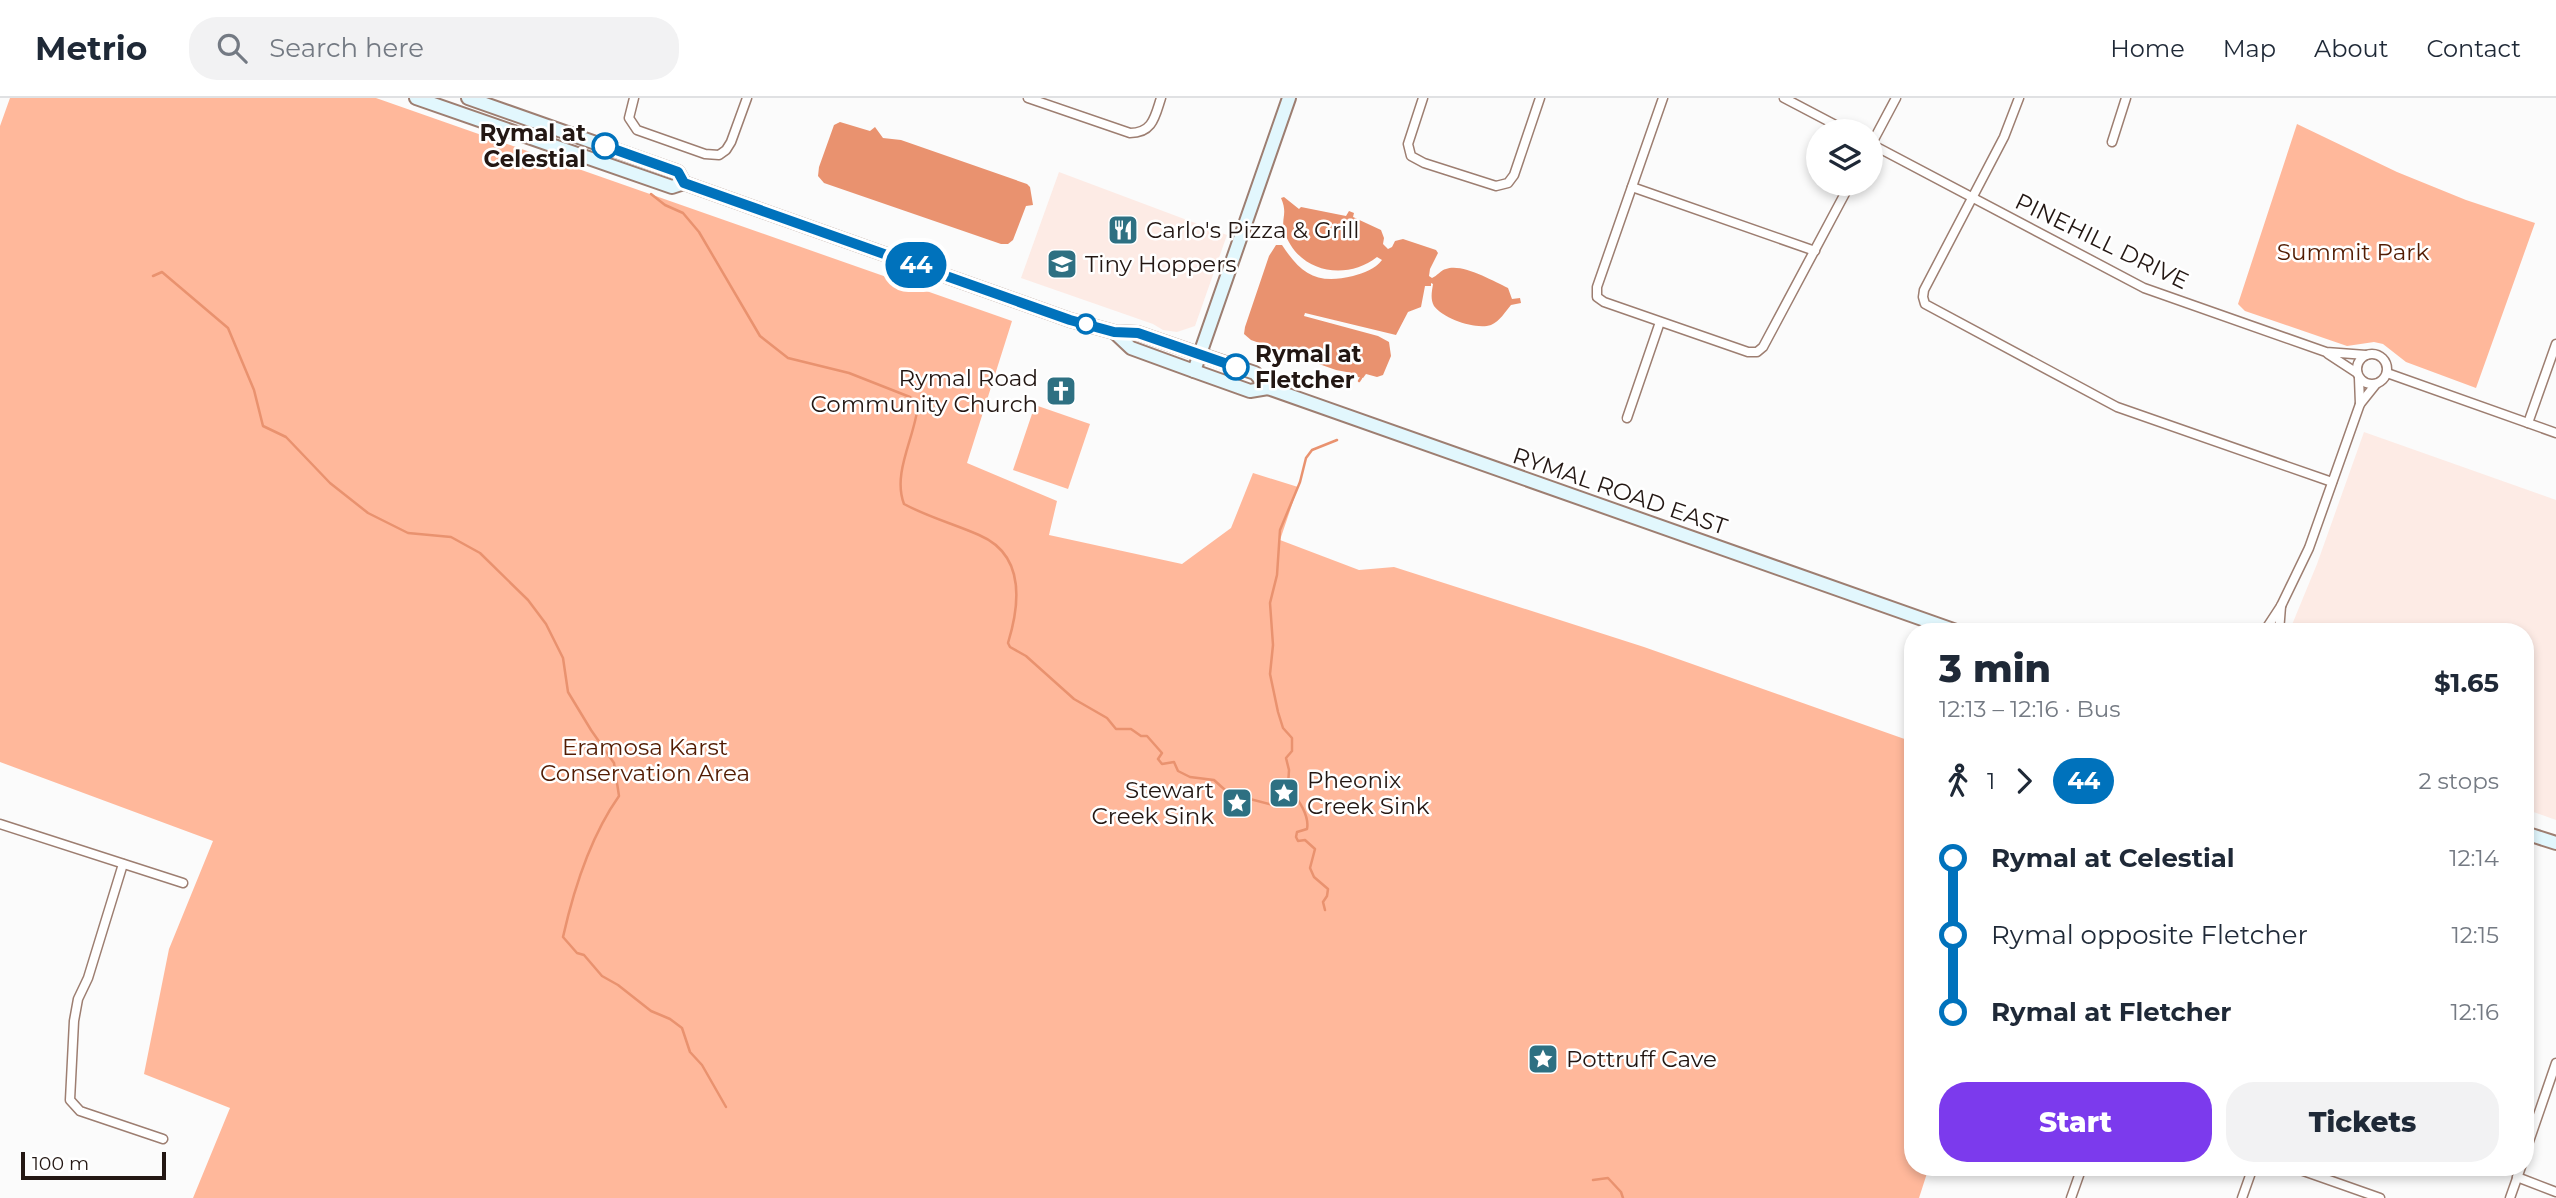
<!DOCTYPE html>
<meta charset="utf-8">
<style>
:root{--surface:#fff;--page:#f2f2f3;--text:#1f2937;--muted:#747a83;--line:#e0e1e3;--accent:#7c3aed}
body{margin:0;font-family:Montserrat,sans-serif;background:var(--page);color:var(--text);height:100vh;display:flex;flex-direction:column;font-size:26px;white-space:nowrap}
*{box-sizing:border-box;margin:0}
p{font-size:23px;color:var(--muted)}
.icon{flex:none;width:38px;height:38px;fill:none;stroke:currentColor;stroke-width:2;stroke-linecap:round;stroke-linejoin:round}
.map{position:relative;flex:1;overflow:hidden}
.sheet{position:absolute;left:1904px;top:525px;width:630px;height:553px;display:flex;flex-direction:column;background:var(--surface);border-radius:28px;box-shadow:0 4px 10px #0003}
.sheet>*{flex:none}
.badge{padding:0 14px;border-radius:23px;font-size:24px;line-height:46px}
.tools{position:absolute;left:1806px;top:21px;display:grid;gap:14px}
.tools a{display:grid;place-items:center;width:77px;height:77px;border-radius:50%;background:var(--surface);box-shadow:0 4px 10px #0003;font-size:35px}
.scale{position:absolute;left:21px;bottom:18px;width:145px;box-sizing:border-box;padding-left:7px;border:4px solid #231713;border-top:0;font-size:19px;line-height:24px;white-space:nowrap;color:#231713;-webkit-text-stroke:5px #fff;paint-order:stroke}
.map>.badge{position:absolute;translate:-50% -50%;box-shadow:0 0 0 4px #fff}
.legs{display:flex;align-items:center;gap:10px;height:77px;padding:0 35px;font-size:23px}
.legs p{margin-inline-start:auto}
.overview{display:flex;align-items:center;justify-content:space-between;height:119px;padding:0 35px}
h1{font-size:38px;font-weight:800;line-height:52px}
.button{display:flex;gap:14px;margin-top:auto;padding:14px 35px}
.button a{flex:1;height:80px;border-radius:28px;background:var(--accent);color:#fff;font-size:28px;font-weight:800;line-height:80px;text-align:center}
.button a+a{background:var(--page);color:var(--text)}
ul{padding:0 35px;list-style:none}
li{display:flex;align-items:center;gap:24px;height:77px;font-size:26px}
li i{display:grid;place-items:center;width:10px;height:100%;margin:0 9px;background:currentColor}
li i::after{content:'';width:18px;height:18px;margin:-9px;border:5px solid;border-radius:50%;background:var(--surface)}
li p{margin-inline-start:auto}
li:first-child i{background:linear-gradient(#0000 50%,currentColor 0)}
li:last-child i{background:linear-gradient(currentColor 50%,#0000 0)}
header{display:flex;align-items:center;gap:42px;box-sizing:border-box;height:98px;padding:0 35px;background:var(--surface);border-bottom:2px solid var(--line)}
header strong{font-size:33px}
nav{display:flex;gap:38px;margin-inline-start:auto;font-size:24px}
.search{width:490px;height:63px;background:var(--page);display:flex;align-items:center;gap:18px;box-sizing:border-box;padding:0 24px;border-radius:28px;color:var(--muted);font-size:26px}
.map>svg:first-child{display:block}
</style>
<header>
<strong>Metrio</strong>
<div class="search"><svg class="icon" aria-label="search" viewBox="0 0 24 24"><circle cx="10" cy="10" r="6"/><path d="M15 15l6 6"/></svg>Search here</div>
<nav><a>Home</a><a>Map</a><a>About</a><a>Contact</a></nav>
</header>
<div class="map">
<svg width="2556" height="1100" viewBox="0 0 2556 1100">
<rect width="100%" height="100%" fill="#fbfbfb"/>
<g fill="#fdebe5">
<polygon points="1059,74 1227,137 1195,228 1177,234 1163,232 1153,226 1021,180"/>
<polygon points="2364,334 2556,402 2556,722 2525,711 2525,534 2289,534 2317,466"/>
</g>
<g fill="#ffb89b">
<polygon points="10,0 376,0 1012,223 967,365 1057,403 1049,437 1182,466 1231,430 1253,375 1298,389 1280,442 1359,472 1394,469 1644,549 1913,644 1913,1069 1929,1069 1919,1100 193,1100 230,1010 144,976 169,851 213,743 0,664 0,28"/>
<polygon points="2297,26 2397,74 2466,102 2535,125 2476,290 2406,264 2383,246 2374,244 2347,248 2245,213 2238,206"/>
<polygon points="1035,307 1090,326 1068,391 1013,372"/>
</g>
<g fill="#e9926f">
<polygon points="840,24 870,33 875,29 883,40 901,42 1027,86 1030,89 1033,107 1026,108 1013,142 1008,146 1001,146 824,85 818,78 819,69 834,27"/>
<path d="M1284,99l15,12 2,-2 45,9 3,-5 5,2 -1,4 28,13 3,8 -1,6 5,5 4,-2 3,-6 8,-2 33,11 2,3 -8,16 -1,7 3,2c5,-2 9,-8 14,-9 16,-6 47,12 62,19l4,11 8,-1 1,5 -10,2c-6,7 -11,16 -20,20 -15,5 -47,-6 -57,-19 -4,-7 -2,-15 -1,-22l-2,-1v3h-6l-4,21 -13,5 -12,23 -91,-22 -1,3 74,20 11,6 2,14 -8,19 -6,2 -11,-3 -3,4 -5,-1 -1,-3 -21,-4 -85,-30 -7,-6 1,-7 24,-71 7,-11h6c19,29 35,40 71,31 11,-3 22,-7 29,-16l-5,-3c-32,25 -81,15 -93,-27 -3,-13 4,-16 -3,-32z"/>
</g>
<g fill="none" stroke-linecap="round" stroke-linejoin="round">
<g stroke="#e9926f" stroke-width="2.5">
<path d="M651,96l14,11 18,8 16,19 61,104 28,22 61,15 61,24 8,8c-3,32 -26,68 -14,99 24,13 50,20 75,31 47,20 41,69 29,108l2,4 16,9 48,43 33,19 9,11h15l10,7h6l15,17 -4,6 4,5 12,-2 4,9 12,6 24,3 21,19 11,-1 27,7 6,-3 -5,-8v-3l14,-5"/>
<path d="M153,178l9,-4 66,56 26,62 9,36 23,11 44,46 38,30 40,20 43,4 29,16 48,47 18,24 17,34 5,34 23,38 23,33 5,33c-29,41 -45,92 -56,141l14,16 7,2 18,21 16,9 33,26 19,8 12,9 8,24 12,13 24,42"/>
<polyline points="1359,283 1361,280"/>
<path d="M1325,812l-2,-8 4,-6 1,-7 -14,-12 -4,-9 5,-19 -10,-9 -7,1 -2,-4 1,-5 10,-3c3,-15 -11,-32 -19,-43l1,-16 -3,-12 6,-7v-13l-9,-10 -5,-16 -8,-38 3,-29 -3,-42 7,-28 3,-45 20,-48 6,-24 6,-8 25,-10"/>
<polyline points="1593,1082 1608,1080 1621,1094 1623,1100"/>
</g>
<g stroke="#9d7e71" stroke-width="11">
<g id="street">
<polyline points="634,0 629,20 637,32 705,56 719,57 726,52 731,44 747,0"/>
<path d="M1028,0l102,35c23,0 25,-17 31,-35"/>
<polyline points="1423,0 1408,46 1411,58 1424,65 1496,88 1508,85 1514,77 1540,0"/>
<polyline points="1663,0 1597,189 1597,199 1604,204 1748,254 1757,254 1763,249 1850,86"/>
<polyline points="1784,0 1847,33"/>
<polyline points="2019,0 2004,39 1924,192 1923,199 1925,206 2117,309 2332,384"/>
<polyline points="2112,44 2126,0"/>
<polyline points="1871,46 2144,190 2326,254 2366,257"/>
<polyline points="1871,47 1896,0"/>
<polyline points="1632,89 1815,153"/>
<circle cx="2372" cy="271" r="15"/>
<polyline points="2328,256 2357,275"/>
<polyline points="2387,275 2556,335"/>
<polyline points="2359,280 2360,306"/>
<polyline points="1627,320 1660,224"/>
<polyline points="2528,325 2556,246"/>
<polyline points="2264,534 2281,508 2309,450 2360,306 2376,286"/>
<polyline points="2279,534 2281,508"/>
<polyline points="0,726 183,785"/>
<polyline points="123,766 88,880 78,901 74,923 70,1002 80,1013 163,1041"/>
<polyline points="2525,1055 2556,965"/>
<polyline points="2292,1069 2380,1100"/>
<polyline points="2517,1079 2556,1094"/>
<polyline points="2071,1100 2082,1069"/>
<polyline points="2242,1100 2253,1069"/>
<polyline points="2510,1100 2521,1069"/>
</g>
</g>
<g stroke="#9d7e71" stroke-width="16">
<g id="secondary">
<polyline points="416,0 672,89 684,85 1070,222 1114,234 1138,235 1199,256 1255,275 1268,290 1959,534"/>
<polyline points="468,0 678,74 684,85"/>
<polyline points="1114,234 1131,250 1194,273 1250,293 1268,290"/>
<polyline points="1194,273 1289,0"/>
<polyline points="2525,735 2556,745"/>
</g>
</g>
<use href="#street" stroke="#fff" stroke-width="8"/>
<use href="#secondary" stroke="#e2f7fd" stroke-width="12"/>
</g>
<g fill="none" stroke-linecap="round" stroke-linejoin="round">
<g stroke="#fff" stroke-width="16">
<polyline id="line-1" points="605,48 678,74 684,85 1070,222 1114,234 1138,235 1236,269"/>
</g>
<use href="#line-1" stroke="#0072bc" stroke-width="10"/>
</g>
<defs>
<g id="restaurant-square" transform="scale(1.575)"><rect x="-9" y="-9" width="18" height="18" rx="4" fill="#2e7082" stroke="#fff"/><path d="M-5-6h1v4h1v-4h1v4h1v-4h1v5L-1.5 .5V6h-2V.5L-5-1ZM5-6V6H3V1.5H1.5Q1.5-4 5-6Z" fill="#fff"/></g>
<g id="school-square" transform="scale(1.575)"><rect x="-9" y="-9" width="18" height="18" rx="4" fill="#2e7082" stroke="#fff"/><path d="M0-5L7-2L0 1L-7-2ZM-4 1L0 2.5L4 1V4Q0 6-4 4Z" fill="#fff"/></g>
<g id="church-square" transform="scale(1.575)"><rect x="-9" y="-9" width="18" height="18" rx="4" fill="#2e7082" stroke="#fff"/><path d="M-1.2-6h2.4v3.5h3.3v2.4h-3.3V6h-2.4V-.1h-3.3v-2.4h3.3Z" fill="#fff"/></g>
<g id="sight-square" transform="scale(1.575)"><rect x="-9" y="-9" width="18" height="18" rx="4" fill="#2e7082" stroke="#fff"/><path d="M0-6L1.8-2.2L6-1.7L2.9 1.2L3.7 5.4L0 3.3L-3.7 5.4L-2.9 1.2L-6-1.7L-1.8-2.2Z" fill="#fff"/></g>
</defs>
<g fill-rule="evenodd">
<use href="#restaurant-square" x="1123" y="132"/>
<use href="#school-square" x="1062" y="166"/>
<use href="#church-square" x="1061" y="293"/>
<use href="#sight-square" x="1284" y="695"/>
<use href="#sight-square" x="1237" y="705"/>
<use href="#sight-square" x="1543" y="961"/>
</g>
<g fill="#fff" stroke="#0072bc" stroke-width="3.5">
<circle cx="605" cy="48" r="12"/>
<circle cx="1086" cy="226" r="9"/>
<circle cx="1236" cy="269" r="12"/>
</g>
<g text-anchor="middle" stroke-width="5" stroke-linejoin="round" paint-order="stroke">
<g font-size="23" font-weight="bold" fill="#231713" stroke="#fff" text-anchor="end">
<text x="586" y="43">Rymal at<tspan x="586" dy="26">Celestial</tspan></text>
<text x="1255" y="264" text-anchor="start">Rymal at<tspan x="1255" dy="26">Fletcher</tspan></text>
</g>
<g font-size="23" fill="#231713" stroke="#fff" text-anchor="start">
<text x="1146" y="140">Carlo's Pizza &amp; Grill</text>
<text x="1085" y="174">Tiny Hoppers</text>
<text x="1038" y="288" text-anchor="end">Rymal Road<tspan x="1038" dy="26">Community Church</tspan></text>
<text x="1307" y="690">Pheonix<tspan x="1307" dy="26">Creek Sink</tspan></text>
<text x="1214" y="700" text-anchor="end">Stewart<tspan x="1214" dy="26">Creek Sink</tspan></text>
<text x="1566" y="969">Pottruff Cave</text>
</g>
<g font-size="23" fill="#231713" stroke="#fff">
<text transform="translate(2102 143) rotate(26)" y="8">PINEHILL DRIVE</text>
<text transform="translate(1620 393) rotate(19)" y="8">RYMAL ROAD EAST</text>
</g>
<g font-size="23" fill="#521c03" stroke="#fff">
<text x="2353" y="162">Summit Park</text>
<text x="645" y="657">Eramosa Karst<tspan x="645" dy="26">Conservation Area</tspan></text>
</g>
</g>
</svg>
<div class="tools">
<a><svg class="icon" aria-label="layers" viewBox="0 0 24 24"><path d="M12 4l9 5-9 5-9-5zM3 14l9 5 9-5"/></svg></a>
</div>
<div class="scale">100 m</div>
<b class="badge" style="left:916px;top:167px;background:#0072bc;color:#fff">44</b>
<section class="sheet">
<div class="overview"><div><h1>3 min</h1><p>12:13 – 12:16 · Bus</p></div><b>$1.65</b></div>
<div class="legs"><svg class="icon" aria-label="walk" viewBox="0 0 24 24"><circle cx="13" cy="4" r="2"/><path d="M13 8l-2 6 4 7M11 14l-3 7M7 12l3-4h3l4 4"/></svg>1<svg class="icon" aria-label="forward" viewBox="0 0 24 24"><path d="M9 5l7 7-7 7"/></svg><b class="badge" style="background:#0072bc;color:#fff">44</b><p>2 stops</p></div>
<ul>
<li><i style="color:#0072bc"></i><b>Rymal at Celestial</b><p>12:14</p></li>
<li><i style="color:#0072bc"></i><span>Rymal opposite Fletcher</span><p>12:15</p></li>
<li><i style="color:#0072bc"></i><b>Rymal at Fletcher</b><p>12:16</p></li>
</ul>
<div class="button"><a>Start</a><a>Tickets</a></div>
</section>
</div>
